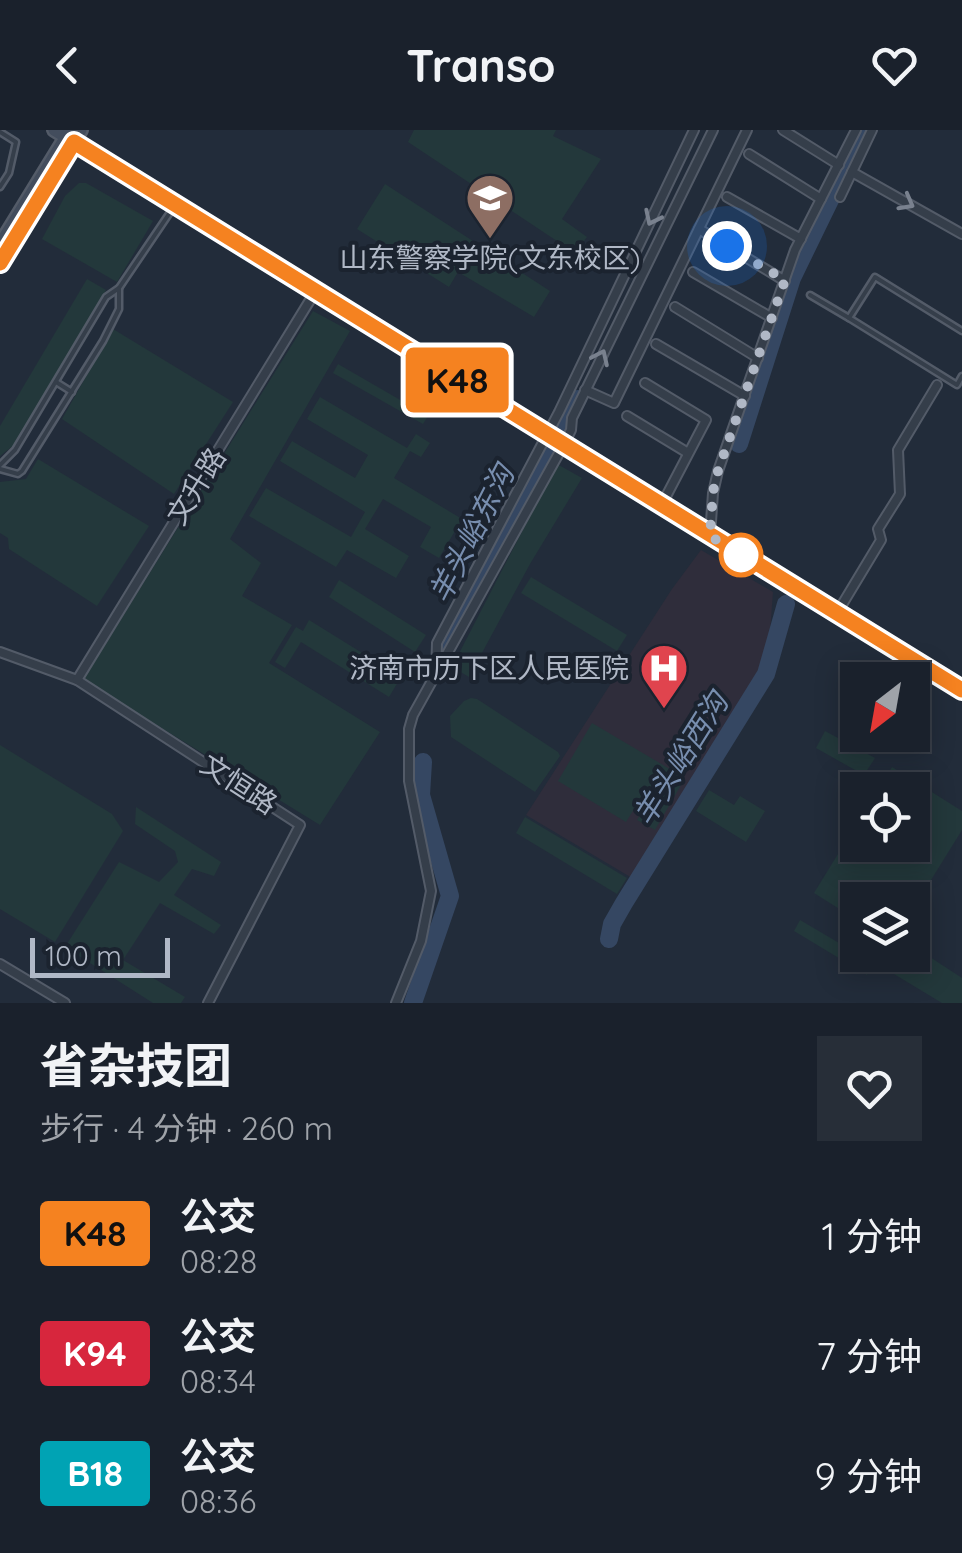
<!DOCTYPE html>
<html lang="zh">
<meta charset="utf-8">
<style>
:root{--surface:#1a212c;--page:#272e38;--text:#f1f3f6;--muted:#9fa3a9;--line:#383e48}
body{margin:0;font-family:Quicksand,"Noto Sans SC",sans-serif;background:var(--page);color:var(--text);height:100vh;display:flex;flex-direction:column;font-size:38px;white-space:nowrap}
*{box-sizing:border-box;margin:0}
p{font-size:32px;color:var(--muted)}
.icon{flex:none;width:55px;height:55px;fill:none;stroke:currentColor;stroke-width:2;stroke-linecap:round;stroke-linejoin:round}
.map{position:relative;height:873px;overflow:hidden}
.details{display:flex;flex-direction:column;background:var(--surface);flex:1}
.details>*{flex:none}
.badge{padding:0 20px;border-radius:8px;font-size:35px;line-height:65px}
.needle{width:65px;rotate:211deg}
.tools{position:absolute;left:840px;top:532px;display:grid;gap:20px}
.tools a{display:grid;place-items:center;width:90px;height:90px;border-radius:0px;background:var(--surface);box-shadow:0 5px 25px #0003,0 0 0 2px var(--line);font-size:50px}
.scale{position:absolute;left:30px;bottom:25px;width:140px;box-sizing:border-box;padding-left:10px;border:5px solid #b0b8c6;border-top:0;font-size:28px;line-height:35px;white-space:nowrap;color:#b0b8c6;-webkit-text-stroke:8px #1b232f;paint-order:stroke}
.you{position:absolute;width:50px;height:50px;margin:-25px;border:8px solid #fff;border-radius:50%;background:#1a73e8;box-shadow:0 0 0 15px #1a73e833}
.map>.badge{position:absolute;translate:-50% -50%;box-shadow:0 0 0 5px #fff}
.round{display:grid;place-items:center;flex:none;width:105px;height:105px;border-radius:0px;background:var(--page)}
.overview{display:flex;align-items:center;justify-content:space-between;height:170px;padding:0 40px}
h1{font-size:48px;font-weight:700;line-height:75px}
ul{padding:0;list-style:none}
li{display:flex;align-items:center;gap:30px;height:120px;padding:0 40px}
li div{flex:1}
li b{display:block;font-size:38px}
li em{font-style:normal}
li .badge{min-width:110px;font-weight:700;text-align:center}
header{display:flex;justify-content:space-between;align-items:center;height:130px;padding:0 40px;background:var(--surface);font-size:45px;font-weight:700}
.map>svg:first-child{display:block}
</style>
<header><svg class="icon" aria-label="back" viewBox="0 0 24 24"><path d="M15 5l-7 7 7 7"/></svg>Transo<svg class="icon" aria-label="heart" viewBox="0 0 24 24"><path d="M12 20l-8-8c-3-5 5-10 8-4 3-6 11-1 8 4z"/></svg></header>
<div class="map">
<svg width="962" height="873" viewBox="0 0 962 873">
<rect width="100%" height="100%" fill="#222c3a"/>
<polygon fill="#2f2d3b" points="701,420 773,462 769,516 758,541 632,748 526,685 672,459"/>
<g fill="#23383b">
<polygon points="414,0 556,0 553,6 601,29 562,89 587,107 575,123 408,12"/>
<polygon points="79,53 86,53 153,91 117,152 42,109 65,66"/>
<polygon points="385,54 550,161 534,187 458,142 449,157 357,99"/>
<polygon points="87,149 106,160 14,315 0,326 0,296"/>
<polygon points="313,181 350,201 230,409 261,433 242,466 292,495 269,533 380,602 320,695 83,550"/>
<polygon points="113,199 233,272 174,364 62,289"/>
<polygon points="338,234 428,286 423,294 333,243"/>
<polygon points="320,267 407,318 416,304 430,313 421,327 410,321 394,348 462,389 439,428 420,417 431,397 383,369 365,399 409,426 396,448 347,420 336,437 249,386 266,358 351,407 365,382 280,331 292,311 355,348 368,325 307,289"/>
<polygon points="38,329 149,396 97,476 9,419 8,408 0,403 0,352 26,349"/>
<polygon points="557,334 582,348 530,434 469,547 452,537"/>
<polygon points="531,447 627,505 617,521 521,463"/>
<polygon points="339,450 426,505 415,522 329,467"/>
<polygon points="309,490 401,547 389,567 301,512 285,538 275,532 296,497 303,501"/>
<polygon points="471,568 477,569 558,622 560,626 535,662 451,607 450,586 464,571"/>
<polygon points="592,593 685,648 655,700 637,690 653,663 647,658 626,692 558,651"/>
<polygon points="825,601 875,628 864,645 816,618"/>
<polygon points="0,615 112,684 123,701 55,812 0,779"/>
<polygon points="892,637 962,681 962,700 913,779 912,770 858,770 857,790 814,763 857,693 858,715 912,715 912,660 878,660"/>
<polygon points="709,660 734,675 740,666 765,681 746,712 696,681"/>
<polygon points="136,677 221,732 214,746 192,739 174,765 221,795 214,804 160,773 123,830 185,867 181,873 153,873 65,817 119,732 159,752 178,732 175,721 135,694"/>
<polygon points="525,687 627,748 617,764 516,703"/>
<polygon points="800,790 873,833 867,845 794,801"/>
<polygon points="913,816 962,848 962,873 942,873 884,838 892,825 912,825"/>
</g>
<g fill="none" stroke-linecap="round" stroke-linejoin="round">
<g stroke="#354762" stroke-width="18">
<polyline points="739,314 792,148 864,0"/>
<polyline points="446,513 578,269"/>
<polyline points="609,809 612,794 624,773 766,544 786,474"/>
<polyline points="413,873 450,766 421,665 423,632"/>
</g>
<g stroke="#535b68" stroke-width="9">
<g id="service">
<polyline points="0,2 16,12 9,43 0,57"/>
<polyline points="810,165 849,188"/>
<polyline points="962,201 875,147 849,188 957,255 962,246"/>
<polyline points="56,252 72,262"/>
<polyline points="0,335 15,320 106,167 119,158 173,78"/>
<polyline points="0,339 18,344 22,341 103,211 119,179 119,158"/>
</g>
</g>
<g stroke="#535b68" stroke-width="12">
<g id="minor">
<polyline points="783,0 839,35"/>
<polyline points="749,24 821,69"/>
<polyline points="852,42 962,104"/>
<polyline points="727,67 801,109"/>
<polyline points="840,67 872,0"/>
<polyline points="699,99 785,151"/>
<polyline points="693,142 772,188"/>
<polyline points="675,177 758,228"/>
<polyline points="656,214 745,266"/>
<polyline points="645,253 706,290 661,376"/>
<polyline points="585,260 614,273 747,0"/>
<polyline points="627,286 688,323"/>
<polyline points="710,406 713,363 718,341 795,120 856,0"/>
<polyline points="837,483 881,410 878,399 900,364 898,320 937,255"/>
<polyline points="0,522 77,550 300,695 208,873"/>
<polyline points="436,546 437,513 559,282 694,0"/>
<polyline points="77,550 315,162"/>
<polyline points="0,834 65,873"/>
<polyline points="396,873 421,811 431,761 409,651 409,599 413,585 563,316 571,300 572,288 713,0"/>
</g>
</g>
<g stroke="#535b68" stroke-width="16">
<g id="secondary">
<polyline points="54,0 962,560"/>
<polyline points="0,114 70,0"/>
<polyline points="0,133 81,0"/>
</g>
</g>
<use href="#service" stroke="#353e4a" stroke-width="4"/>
<use href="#minor" stroke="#353e4a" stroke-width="8"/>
<use href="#secondary" stroke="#434d5d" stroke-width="11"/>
</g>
<defs><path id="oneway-chevron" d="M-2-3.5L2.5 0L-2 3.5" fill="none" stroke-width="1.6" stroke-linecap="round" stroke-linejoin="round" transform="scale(2.5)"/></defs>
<g stroke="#79818e">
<use href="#oneway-chevron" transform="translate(907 73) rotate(29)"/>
<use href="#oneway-chevron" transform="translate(652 88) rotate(116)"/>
<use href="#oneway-chevron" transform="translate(601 227) rotate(-65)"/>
</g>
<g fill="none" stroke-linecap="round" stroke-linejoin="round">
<g stroke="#fff" stroke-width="22">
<polyline id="line" points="0,133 74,12 962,560"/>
</g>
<use href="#line" stroke="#f58220" stroke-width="15"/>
<polyline stroke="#b0b8c6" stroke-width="10" stroke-dasharray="0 18" points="727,116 785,150 718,341 713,362 710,406 741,425"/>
</g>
<defs>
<g id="university-pin" transform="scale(2.5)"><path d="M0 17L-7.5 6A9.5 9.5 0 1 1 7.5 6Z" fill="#8d6e63" stroke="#1b232f"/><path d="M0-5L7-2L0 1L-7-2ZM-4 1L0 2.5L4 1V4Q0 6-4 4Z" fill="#fff"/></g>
<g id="hospital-pin" transform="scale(2.5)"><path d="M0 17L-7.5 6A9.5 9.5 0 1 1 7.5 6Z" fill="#e0444e" stroke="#1b232f"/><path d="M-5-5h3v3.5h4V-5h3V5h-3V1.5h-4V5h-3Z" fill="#fff"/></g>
</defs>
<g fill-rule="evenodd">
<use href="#university-pin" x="490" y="68"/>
<use href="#hospital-pin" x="664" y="538"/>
</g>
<circle fill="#fff" stroke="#f58220" stroke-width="5" cx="741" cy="425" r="20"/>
<g text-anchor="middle" stroke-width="8" stroke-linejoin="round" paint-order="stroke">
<g font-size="28" fill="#b0b8c6" stroke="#1b232f">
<text x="490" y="138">山东警察学院(文东校区)</text>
<text x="629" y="548" text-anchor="end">济南市历下区人民医院</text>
</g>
<g font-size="28" fill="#b0b8c6" stroke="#1b232f">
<text transform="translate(196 356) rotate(-58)" y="10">文升路</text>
<text transform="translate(239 654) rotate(33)" y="10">文恒路</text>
</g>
<g font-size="30" font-style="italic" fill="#788eaf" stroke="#1b232f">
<text transform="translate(472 404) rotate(-63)" y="10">羊头峪东沟</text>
<text transform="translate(681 629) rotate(-58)" y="10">羊头峪西沟</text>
</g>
</g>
</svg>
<div class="tools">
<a><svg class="needle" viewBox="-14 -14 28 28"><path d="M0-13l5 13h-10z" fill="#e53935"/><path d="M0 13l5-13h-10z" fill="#9fa3a9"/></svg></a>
<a><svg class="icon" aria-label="locate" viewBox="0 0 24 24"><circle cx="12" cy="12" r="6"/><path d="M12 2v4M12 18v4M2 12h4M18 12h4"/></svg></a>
<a><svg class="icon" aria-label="layers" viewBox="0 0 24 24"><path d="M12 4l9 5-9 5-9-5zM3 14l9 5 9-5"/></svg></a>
</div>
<div class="scale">100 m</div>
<div class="you" style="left:727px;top:116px"></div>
<b class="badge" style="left:457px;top:250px;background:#f58220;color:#111">K48</b>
</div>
<section class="details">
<div class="overview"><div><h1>省杂技团</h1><p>步行 · 4 分钟 · 260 m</p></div><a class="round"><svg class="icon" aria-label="heart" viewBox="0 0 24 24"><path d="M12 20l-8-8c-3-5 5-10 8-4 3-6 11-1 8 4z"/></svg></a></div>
<ul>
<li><span class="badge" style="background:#f58220;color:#111">K48</span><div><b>公交</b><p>08:28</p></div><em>1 分钟</em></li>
<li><span class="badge" style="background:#d7263d;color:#fff">K94</span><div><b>公交</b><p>08:34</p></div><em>7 分钟</em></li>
<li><span class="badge" style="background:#00a3b4;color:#fff">B18</span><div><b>公交</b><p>08:36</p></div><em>9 分钟</em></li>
</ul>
</section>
